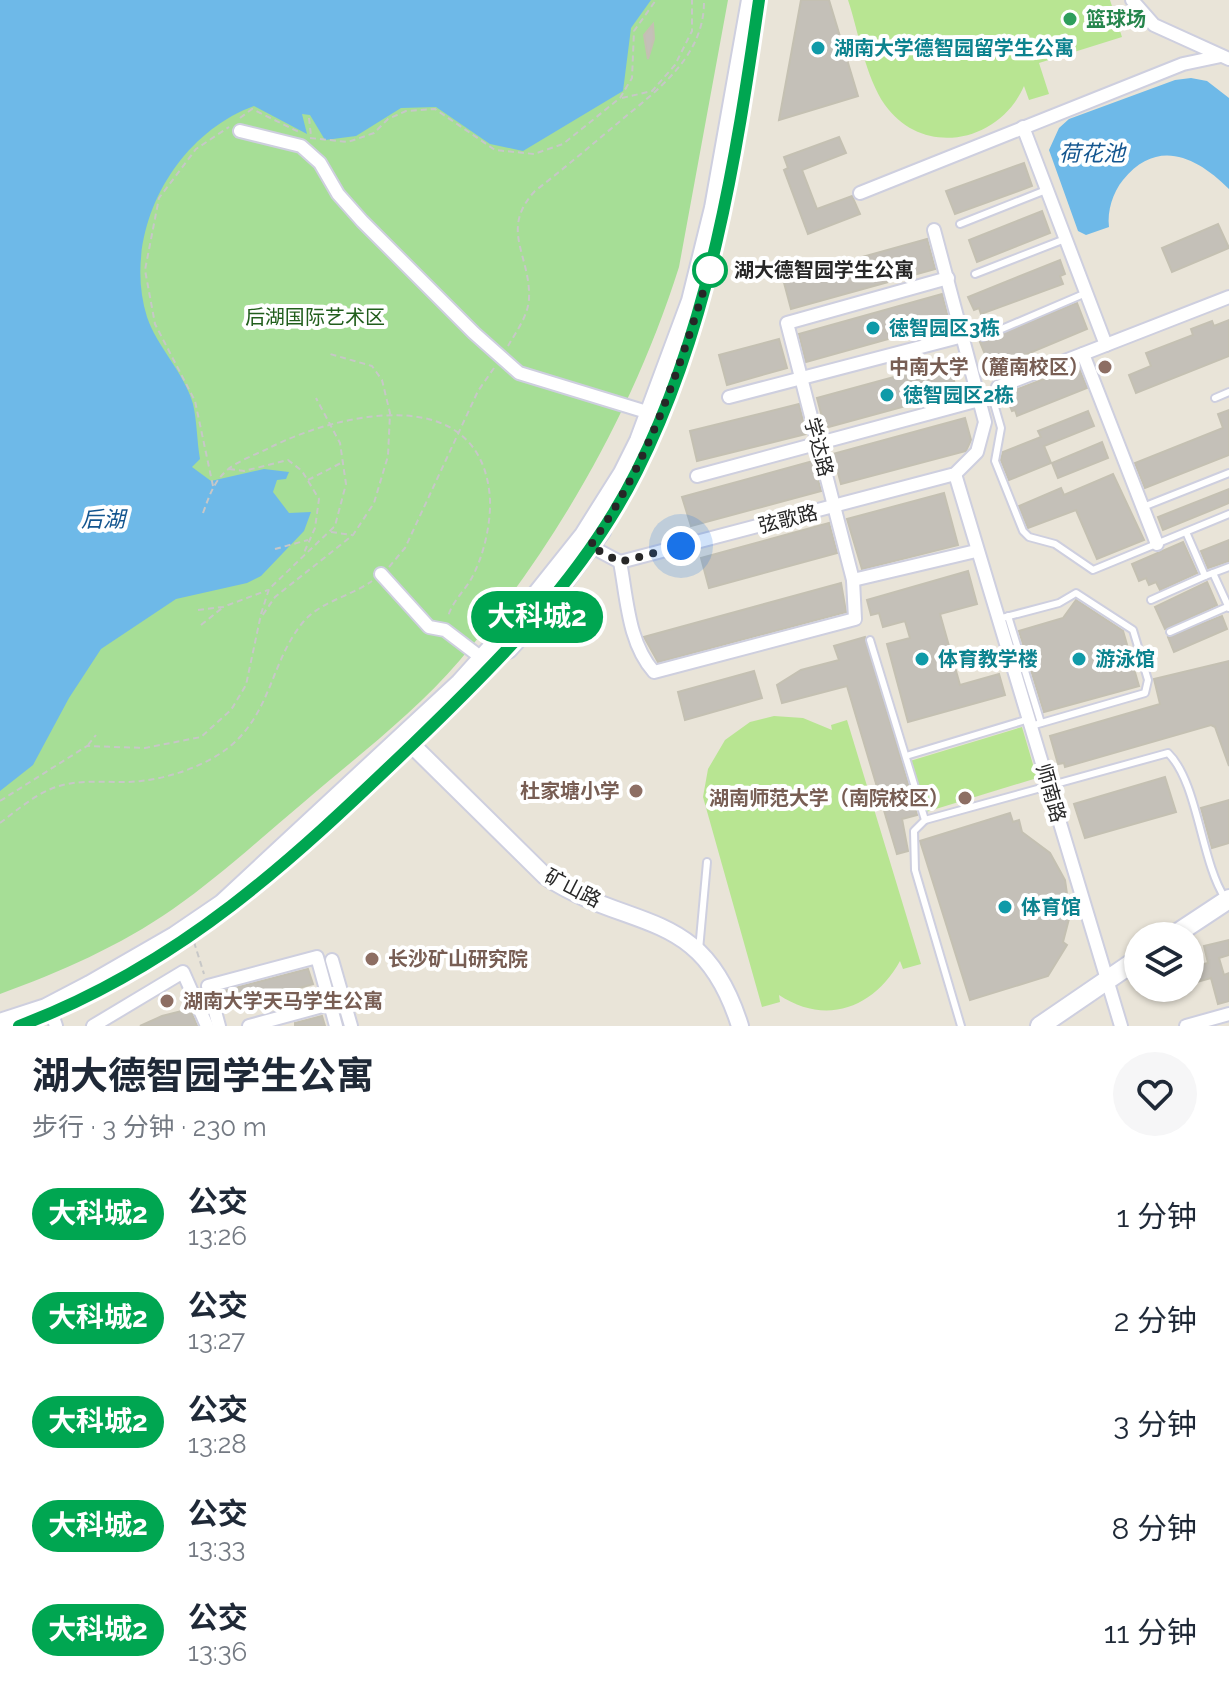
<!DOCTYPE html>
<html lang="zh">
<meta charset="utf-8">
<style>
:root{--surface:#fff;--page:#f6f6f7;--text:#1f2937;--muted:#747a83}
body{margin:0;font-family:Raleway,"Noto Sans SC",sans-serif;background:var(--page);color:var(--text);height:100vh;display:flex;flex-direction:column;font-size:30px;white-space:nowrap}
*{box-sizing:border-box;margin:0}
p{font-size:26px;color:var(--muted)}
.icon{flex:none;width:44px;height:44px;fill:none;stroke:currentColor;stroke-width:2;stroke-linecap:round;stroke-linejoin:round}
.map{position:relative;height:1026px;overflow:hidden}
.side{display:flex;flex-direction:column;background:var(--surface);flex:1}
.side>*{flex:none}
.badge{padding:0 16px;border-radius:26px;font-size:28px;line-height:52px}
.fabs{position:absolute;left:1124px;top:922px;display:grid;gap:16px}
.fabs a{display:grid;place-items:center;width:80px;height:80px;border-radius:50%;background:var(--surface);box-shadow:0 2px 6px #0004;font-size:40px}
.you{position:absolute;width:40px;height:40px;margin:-20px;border:6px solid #fff;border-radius:50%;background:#1a73e8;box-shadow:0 0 0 12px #1a73e833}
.map>.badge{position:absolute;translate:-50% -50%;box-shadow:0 0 0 4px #fff}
.round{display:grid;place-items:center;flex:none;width:84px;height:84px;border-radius:42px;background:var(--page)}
.headline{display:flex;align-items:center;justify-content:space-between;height:136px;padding:0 32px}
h1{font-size:38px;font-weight:700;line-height:60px}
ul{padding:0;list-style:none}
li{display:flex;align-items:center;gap:24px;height:104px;padding:0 32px}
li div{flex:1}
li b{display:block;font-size:30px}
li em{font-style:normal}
li .badge{min-width:88px;font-weight:700;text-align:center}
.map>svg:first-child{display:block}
</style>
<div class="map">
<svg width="1229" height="1026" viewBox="0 0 1229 1026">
<rect width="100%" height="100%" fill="#e9e4d8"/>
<path fill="#a6de96" d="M0,0h728l-49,267c-46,145 -122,277 -219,393 -45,53 -104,97 -156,142 -43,36 -85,75 -131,107 -53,37 -113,63 -173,85z"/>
<g fill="#b8e592">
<path d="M848,0h262l12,37 -83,26 10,31 -20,6 -5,-14c-25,57 -101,72 -139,19 -20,-29 -26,-72 -37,-105z"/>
<path d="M774,716l29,2 29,12 -1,-5 16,-5 74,244 -18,5 -3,-8c-26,47 -74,65 -121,34l1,7 -18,5 -59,-210 5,-28 17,-29 25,-18z"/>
<polygon points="1022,727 1037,778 926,812 910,761"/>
</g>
<g fill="#6eb9e8">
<path d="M0,0h651l-20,28 -8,63 -100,60 -33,-7 -54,-37 -35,1 -45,28 -31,4 -15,-25 -8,-1 5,20 -53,-28c-80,29 -133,127 -107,211 10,30 37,55 46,87 4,17 4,38 7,55l-8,8 19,14 53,-12 25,3 -3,7 -9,1 -4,12 16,21 22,-1 -7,19 -43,45 -14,7 -71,16 -75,50 -32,49 -36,67 -33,26z"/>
<path d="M1191,78l16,3 22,17v91c-33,-33 -72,-51 -106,-9 -10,12 -16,31 -14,47l-23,8 -8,-4 -29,-81 10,-22 10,-9 106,-39z"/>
</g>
<g fill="#c4c0b8" stroke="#c4c0b2" stroke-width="2">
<polygon points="801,0 829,0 858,96 779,120"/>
<polygon points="653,24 654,39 648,59 644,35"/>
<polygon points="839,137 846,153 802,170 817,209 852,196 860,214 808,234 784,170 788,168 784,157"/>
<polygon points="1024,163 1032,186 955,214 946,191"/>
<polygon points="1042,211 1050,233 977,262 969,240"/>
<polygon points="1218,224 1229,248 1172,272 1162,248"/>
<polygon points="927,239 935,269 791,309 783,279"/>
<polygon points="1060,260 1065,274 1060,276 1063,284 981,314 979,308 974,310 968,297"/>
<polygon points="942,294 949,322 806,362 799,334"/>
<polygon points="1077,303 1087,329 991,369 980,342"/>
<polygon points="1229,320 1229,356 1136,393 1129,375 1151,366 1146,353 1193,335 1191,329 1212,321 1214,326"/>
<polygon points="779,339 787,368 727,385 719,355"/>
<polygon points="949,362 957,392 825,428 817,398"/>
<polygon points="1078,366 1087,388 1017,416 1015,410 1012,411 1005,394"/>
<polygon points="799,404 806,434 697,461 690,431"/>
<polygon points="1229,410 1229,455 1145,488 1135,463 1223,428 1218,414"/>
<polygon points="1088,411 1094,426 1044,446 1051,463 1009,480 1001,460 1003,452 1041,437 1038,431"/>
<polygon points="965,418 971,440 966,451 841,484 833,454"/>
<polygon points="1102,442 1108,458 1058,478 1052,463"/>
<polygon points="813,461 821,491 691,526 682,497"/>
<polygon points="1113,474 1144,540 1097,559 1076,510 1028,528 1019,506 1061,488 1064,495"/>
<polygon points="1229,489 1229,503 1163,530 1158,517"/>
<polygon points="944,493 958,545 862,569 847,519"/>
<polygon points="829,523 837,553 709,588 701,558"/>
<polygon points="1229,540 1229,561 1208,568 1201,551"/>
<polygon points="1183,542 1197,573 1160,590 1156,582 1149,585 1146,578 1139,581 1132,564"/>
<polygon points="968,571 977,604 940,614 960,685 999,674 1005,695 908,722 887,644 910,638 905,621 883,627 879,613 871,615 867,600"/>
<polygon points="1207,582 1217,605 1165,629 1155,607"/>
<polygon points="841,583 846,612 658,662 644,637"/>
<polygon points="1076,600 1123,631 1139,686 1044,712 1019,631 1063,618"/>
<polygon points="1222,616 1227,629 1174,652 1168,637"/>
<polygon points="865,637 917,815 902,819 908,851 897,854 847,686 782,703 777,685 801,670 839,660 834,646"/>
<polygon points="1229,661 1229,766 1215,727 1211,725 1065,767 1064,763 1058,764 1050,736 1160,704 1154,679"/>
<polygon points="754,671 762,698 685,720 678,692"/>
<polygon points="1165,777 1176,812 1085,838 1074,804"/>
<polygon points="1229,800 1229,843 1212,848 1201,808"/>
<polygon points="1010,813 1013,822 1019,820 1022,832 1050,853 1065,880 1070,915 1063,942 1067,945 1048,976 970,1000 920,841"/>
<polygon points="1229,940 1229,955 1219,958 1224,975 1229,973 1229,1001 1218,1004 1211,978 1190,984 1190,967 1208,963 1204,946"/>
<polygon points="308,969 313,984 224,1010 219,992"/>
<polygon points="190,1009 197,1026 140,1026 162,1016"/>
<polygon points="322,1016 325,1026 295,1026 295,1023"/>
</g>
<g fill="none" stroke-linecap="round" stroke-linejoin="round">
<g stroke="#cecfdf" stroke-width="10">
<g id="service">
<polyline points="960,224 1046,190"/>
<polyline points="975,274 1065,239"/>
<polyline points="983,337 1086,293"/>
<polyline points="998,387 993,400 1001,428 995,461 1023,531 1029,537 1055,544 1093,570 1229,514"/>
<polyline points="1215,398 1229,392"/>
<polyline points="1143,507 1229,473"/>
<polyline points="1186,532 1205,576 1213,573 1229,608"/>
<polyline points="1213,573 1229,567"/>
<polyline points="1151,600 1205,576"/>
<polyline points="1008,616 1041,723"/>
<polyline points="998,619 1059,603 1076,593 1133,630 1148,680 1145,693 1031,726"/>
<polyline points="1170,632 1227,607"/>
<polyline points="870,640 925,820 914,831 915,870 961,1026"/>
<polyline points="906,756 1029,719"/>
<path d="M925,820l243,-67c30,29 33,109 57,145"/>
<polyline points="699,950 707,862"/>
</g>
</g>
<g stroke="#cecfdf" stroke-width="16">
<g id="minor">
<polyline points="1132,0 1154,25 1229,59"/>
<polyline points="1023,127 1106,345"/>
<polyline points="240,131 301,146 320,163 338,194 362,221 474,333 519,373 650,413"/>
<polyline points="860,193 1183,64 1221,56"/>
<polyline points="1083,354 1157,544"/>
<polyline points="998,387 1229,297"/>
<polyline points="729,397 963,336"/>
<polyline points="955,474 1121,1026"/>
<polyline points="697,476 979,400"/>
<path d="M590,546l30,16c7,36 8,81 34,110l201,-53 -2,-39 -66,-257 161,-45"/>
<polyline points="620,562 955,474 977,452 985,422 934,230"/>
<polyline points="381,574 429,627 445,630 483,659"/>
<polyline points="853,580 976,551"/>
<polyline points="332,960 351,1026"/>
<polyline points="52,1014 56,1026"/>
<polyline points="93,1026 183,972 207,1026"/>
<polyline points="219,1026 208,986 317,957 336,1026"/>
<polyline points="249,1026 330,1004"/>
<polyline points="1186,1026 1229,1014"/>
</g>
</g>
<g stroke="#cecfdf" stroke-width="20">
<path id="tertiary" d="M404,737l141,139c87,57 157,29 195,150"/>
</g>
<g stroke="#cecfdf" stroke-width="22">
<g id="secondary">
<polyline points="508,649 543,610 601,531"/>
<polyline points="1173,936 1229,899"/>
<polyline points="0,1023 46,1008 90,985 175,936 222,904 460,683 514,623 584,535 623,473 639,441 691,301 714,208 751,0"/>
<polyline points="1040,1026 1138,959"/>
</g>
</g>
<g stroke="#c7c7c7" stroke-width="2" stroke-dasharray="6 4" stroke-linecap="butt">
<polyline points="622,98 652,91 675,65 692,31 692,0"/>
<polyline points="240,118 252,109 301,133"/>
<polyline points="309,118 311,136"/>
<polyline points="310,138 348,142 374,133 388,119 406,111 435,109 495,150 534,154 563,144 620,98 632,78 634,31 656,0"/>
<path d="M508,346c8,-14 20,-30 21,-47 2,-44 -30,-69 6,-108 27,-21 52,-42 78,-64 40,-34 92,-68 91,-127"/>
<polyline points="229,469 244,471 288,460 302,471 319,499 315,528 303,555"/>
<polyline points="308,480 341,463"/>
<polyline points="213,486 195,401 155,324 145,270 159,198 196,149 229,127"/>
<path d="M203,513c6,-16 10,-30 23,-42 11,-10 29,-16 43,-23 69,-35 213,-69 221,51 1,26 -7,60 -20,82 -7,11 -19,23 -22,36"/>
<polyline points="331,532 352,535"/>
<polyline points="275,549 308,540"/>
<polyline points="389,567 405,548 478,391 494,368"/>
<polyline points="198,610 223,607 268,590"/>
<polyline points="261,614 269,589 335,526 346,484 340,443 316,398"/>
<polyline points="201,625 222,608"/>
<polyline points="88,745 96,735"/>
<polyline points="0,801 87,746 145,748 201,737 231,710 246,685 260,619 275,597 353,535 374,503 388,456 390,413 382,380 372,366 330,354"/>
<path d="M0,823c20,-15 42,-35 68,-39 24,-5 49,0 73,-3 27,-3 57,-13 80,-28 51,-34 48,-91 83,-132 18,-20 47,-25 68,-40"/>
<polyline points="194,942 204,974"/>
</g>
<use href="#service" stroke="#fff" stroke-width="6"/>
<use href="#minor" stroke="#fff" stroke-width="12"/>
<use href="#tertiary" stroke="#fff" stroke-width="16"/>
<use href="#secondary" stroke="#fff" stroke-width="18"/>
</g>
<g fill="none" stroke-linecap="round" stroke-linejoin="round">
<g stroke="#fff" stroke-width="18">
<path id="line" d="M19,1026c162,-61 272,-165 394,-282 84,-81 171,-167 224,-273 73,-145 99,-312 122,-471"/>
</g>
<use href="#line" stroke="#00a651" stroke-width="12"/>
<path stroke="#272727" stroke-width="8" stroke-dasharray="0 14.4" d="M681,546l-61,16 -30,-16c60,-84 90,-180 120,-276"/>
</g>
<circle fill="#2e9e5b" stroke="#fff" stroke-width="3" cx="1070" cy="19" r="8"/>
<g fill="#0f9aa8" stroke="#fff" stroke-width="3">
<circle cx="818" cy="48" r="8"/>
<circle cx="873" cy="328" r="8"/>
<circle cx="887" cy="395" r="8"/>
<circle cx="922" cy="659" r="8"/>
<circle cx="1079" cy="659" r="8"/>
<circle cx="1005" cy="907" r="8"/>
</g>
<circle fill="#fff" stroke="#00a651" stroke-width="4" cx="710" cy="270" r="16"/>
<g fill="#8d6e63" stroke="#fff" stroke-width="3">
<circle cx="1105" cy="367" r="8"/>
<circle cx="636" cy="791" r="8"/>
<circle cx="965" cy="798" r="8"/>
<circle cx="372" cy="959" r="8"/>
<circle cx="167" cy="1001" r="8"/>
</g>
<g text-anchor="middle" stroke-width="8" stroke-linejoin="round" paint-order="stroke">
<g font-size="20" font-weight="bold" fill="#27864d" stroke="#fff" text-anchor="start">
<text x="1086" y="26">篮球场</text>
</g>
<g font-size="20" font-weight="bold" fill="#0d838f" stroke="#fff" text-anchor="start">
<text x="834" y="55">湖南大学德智园留学生公寓</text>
<text x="889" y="335">徳智园区3栋</text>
<text x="903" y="402">徳智园区2栋</text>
<text x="938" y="666">体育教学楼</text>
<text x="1095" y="666">游泳馆</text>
<text x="1021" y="914">体育馆</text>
</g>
<g font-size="20" font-weight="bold" fill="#272727" stroke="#fff" text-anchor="start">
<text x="734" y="277">湖大德智园学生公寓</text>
</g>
<g font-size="20" fill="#215e1c" stroke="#fff">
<text x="315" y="324">后湖国际艺术区</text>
</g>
<g font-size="20" font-weight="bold" fill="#785e54" stroke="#fff" text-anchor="end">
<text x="1089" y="374">中南大学（麓南校区）</text>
<text x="620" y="798">杜家塘小学</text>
<text x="949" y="805">湖南师范大学（南院校区）</text>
<text x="388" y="966" text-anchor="start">长沙矿山研究院</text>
<text x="183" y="1008" text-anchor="start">湖南大学天马学生公寓</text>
</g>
<g font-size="20" fill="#272727" stroke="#fff">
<text transform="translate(819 447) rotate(75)" y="7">学达路</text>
<text transform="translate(788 519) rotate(-14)" y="7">弦歌路</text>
<text transform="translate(1051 793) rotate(74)" y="7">师南路</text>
<text transform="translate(573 888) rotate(27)" y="7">矿山路</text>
</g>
<g font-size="22" font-style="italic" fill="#13558f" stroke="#fff">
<text x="1092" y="161">荷花池</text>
<text x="103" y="527">后湖</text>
</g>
</g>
</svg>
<div class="fabs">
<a><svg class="icon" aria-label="layers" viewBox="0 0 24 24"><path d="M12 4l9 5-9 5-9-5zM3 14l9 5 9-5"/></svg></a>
</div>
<div class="you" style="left:681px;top:546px"></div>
<b class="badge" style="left:537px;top:617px;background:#00a651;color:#fff">大科城2</b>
</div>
<section class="side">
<div class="headline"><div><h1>湖大德智园学生公寓</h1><p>步行 · 3 分钟 · 230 m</p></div><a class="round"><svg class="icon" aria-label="heart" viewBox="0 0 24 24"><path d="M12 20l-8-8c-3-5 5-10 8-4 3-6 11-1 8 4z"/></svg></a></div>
<ul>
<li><span class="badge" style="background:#00a651;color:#fff">大科城2</span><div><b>公交</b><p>13:26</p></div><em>1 分钟</em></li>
<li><span class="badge" style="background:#00a651;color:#fff">大科城2</span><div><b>公交</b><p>13:27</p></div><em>2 分钟</em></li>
<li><span class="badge" style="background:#00a651;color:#fff">大科城2</span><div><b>公交</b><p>13:28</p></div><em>3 分钟</em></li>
<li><span class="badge" style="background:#00a651;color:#fff">大科城2</span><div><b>公交</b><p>13:33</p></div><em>8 分钟</em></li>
<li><span class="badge" style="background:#00a651;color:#fff">大科城2</span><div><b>公交</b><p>13:36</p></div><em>11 分钟</em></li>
</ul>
</section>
